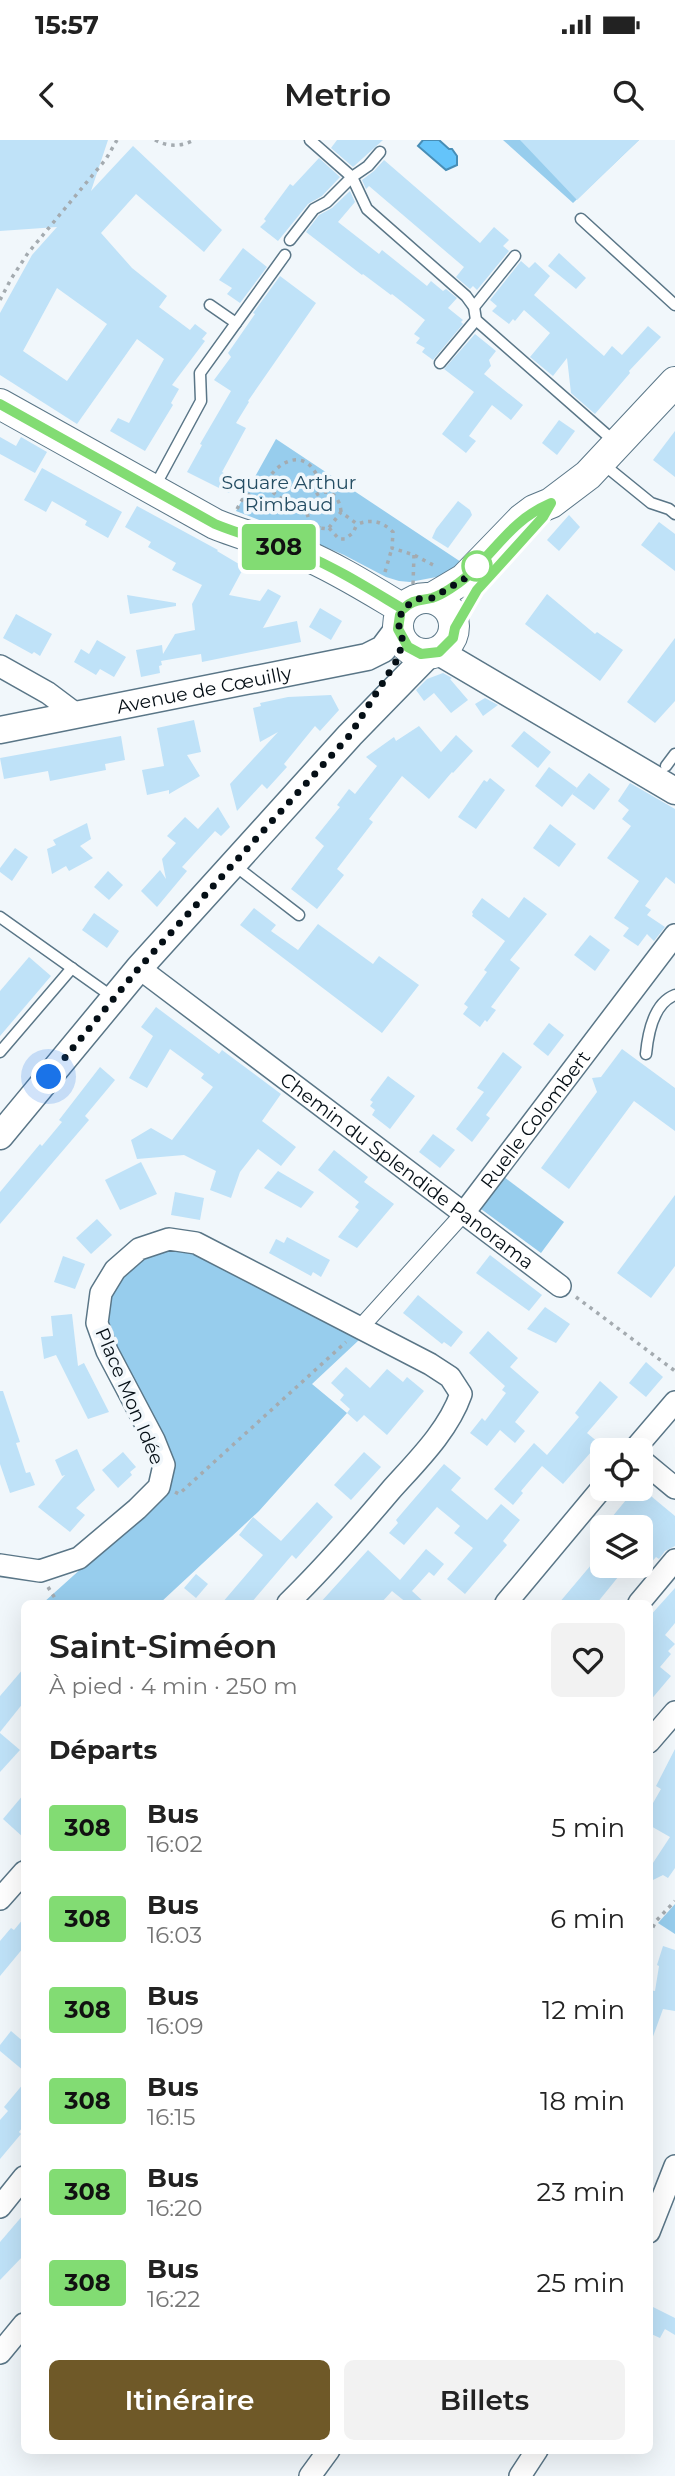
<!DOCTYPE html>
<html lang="fr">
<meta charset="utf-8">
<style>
:root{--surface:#fff;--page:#f2f2f2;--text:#222;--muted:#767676;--accent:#6f5928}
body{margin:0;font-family:Montserrat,sans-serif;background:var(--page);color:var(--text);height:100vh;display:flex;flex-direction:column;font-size:26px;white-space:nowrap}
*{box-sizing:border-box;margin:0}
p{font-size:23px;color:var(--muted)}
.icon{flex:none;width:38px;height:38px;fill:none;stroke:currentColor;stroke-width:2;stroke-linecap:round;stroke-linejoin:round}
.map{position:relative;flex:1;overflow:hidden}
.drawer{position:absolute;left:21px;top:1460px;width:632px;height:854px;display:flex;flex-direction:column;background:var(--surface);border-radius:10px;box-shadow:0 7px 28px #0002}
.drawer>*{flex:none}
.badge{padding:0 14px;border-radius:5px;font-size:24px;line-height:46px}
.buttons{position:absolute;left:590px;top:1298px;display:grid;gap:14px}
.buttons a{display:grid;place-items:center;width:63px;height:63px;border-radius:10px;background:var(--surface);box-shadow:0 7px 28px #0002;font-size:35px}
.you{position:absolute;width:35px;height:35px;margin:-18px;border:5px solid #fff;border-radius:50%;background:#1a73e8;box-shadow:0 0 0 10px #1a73e833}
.map>.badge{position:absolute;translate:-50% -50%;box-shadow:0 0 0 4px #fff}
h2{padding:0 28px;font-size:26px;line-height:63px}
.round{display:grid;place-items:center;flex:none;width:74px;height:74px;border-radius:10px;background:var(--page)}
.headline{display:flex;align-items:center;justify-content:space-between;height:119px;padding:0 28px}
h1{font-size:33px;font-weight:600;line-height:52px}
.button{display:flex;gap:14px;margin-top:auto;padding:14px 28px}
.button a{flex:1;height:80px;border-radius:10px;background:var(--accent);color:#fff;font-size:28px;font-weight:600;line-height:80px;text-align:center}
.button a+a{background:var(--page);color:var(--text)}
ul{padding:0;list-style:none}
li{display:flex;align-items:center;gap:21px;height:91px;padding:0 28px}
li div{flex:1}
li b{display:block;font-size:26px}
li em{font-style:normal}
li .badge{min-width:77px;font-weight:700;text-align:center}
.status{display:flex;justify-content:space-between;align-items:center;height:49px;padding:0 35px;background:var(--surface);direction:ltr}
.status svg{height:19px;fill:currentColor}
header{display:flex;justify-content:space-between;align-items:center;height:91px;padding:0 28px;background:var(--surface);font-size:32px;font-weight:600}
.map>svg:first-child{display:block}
</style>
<div class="status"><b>15:57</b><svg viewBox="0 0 49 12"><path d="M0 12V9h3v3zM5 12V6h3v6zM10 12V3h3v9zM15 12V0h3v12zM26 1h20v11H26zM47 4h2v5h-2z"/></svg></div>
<header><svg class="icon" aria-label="back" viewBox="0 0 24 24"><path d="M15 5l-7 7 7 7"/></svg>Metrio<svg class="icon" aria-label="search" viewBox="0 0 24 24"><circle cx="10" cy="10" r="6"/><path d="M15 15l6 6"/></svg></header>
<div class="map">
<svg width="675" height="2336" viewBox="0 0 675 2336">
<rect width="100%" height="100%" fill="#f1f7fb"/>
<g fill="#97cded">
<polygon points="503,0 639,0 573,63"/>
<polygon points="276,299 461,422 447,435 410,442 399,441 386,437 344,415 293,393 236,371"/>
<polygon points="504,1037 564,1082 541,1113 481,1069"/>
<polygon points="168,1109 197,1114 359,1200 312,1244 347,1273 259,1371 160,1463 43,1463 164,1354 172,1339 171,1318 103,1179 112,1142 137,1118"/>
<polygon points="675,1764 675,1794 658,1783"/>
</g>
<polygon fill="#64c4fa" stroke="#488eb6" stroke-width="2" points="423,0 439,0 449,9 452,9 457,16 457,25 446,30 418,6"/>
<g fill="#bfe2f8" fill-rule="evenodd">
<path d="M0,0h108l-17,51 42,-45 89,84 -18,22 -68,-58 -35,39 31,35 35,28 -8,11 31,23 5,-6 12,9 -5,6 3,2 -33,44 7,4 -8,14 2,2 -28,46 -35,-20 8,-13 11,5 35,-64 -27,-20 -60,85 -77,-49v-62l32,-58 25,-28 -57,4zM57,148l50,36 -40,57 -44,-30z"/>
<polygon points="337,0 383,0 353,27 331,8"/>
<polygon points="520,0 639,0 577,60"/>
<polygon points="319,18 340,37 322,56 308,64 278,101 260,87 266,81 264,79 290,44 293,46"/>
<polygon points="384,20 480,103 494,87 509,100 503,106 509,111 477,150 473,146 470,149 456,137 464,127 369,46 366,49 362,40 374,31"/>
<polygon points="350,51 355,62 338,82 379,114 382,110 427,146 431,141 443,151 446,149 457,158 448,168 463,180 461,182 463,184 433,220 422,212 425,208 416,203 420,198 414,194 425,180 392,154 391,155 363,134 362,135 306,92 319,75 332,68"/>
<polygon points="243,108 267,127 240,163 227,154 232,148 219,140"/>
<polygon points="559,113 586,138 576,149 548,126"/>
<polygon points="521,121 529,128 535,122 550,136 534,155 604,216 612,206 622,215 648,186 661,197 629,231 630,233 595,274 571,253 567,218 553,236 530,217 550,193 524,170 515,181 513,179 509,184 492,171 497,166 490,160"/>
<polygon points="280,136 316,163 248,261 249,262 236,283 246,288 222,332 236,340 229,353 187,332 202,305 200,304 231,251 214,240 231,217 228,213 255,174 253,173"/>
<polygon points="475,194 496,211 489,220 491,226 484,234 523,265 511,280 492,265 469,296 476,301 466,313 442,294 474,252 444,229"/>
<polygon points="559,280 575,291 557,315 542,303"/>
<polygon points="675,291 675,337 653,320"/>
<polygon points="0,297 16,306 21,297 47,312 35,333 0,314"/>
<polygon points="42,328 122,372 108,398 85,385 87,381 52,361 46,372 24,360"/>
<polygon points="458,361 470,370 472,375 448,408 432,398 436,389"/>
<polygon points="137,366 218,410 217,411 244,427 229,455 260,461 268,449 281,456 263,488 297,481 301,502 202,522 201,514 161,521 162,525 159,526 160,533 141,537 136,510 162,505 163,514 175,494 195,490 192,464 202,445 172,430 176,423 148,407 151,402 125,387"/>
<polygon points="569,375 580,387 559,411 547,400"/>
<polygon points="659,382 675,394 675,431 641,405"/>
<polygon points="547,454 595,494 597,492 623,510 600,541 525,484"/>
<polygon points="127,455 176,463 176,466 130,474"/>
<polygon points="320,468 342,481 331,500 309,487"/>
<polygon points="16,474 52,494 40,516 34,512 32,514 3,498"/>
<polygon points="675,498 675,561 655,583 627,562"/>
<polygon points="97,500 126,517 114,537 100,529 96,535 74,522 81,509 89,514"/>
<polygon points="443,533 452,538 450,539 468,560 451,573 434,553 424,561 416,550 427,539"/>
<polygon points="331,555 339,570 320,591 315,586 284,624 287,627 267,649 262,644 237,671 230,644 278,592 260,602 253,568 261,566 260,563 288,557"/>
<polygon points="485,558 498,565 483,576 475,564"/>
<polygon points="194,580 201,612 187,615 200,636 169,654 169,650 147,655 142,630 164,626 157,588"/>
<polygon points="419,586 441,612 456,595 473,611 453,633 452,632 429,659 402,636 369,679 373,682 337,729 344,735 317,769 291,749 324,706 315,698 340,667 337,665 349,649 355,654 377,626 366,617 394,597 396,601"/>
<polygon points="524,591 551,612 538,628 511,606"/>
<polygon points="121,596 125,620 105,624 106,630 50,641 48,631 4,639 0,618"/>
<polygon points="549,627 577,648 562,667 535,646"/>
<polygon points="589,633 610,649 594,670 572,654"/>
<polygon points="490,638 505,650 476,689 458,677 484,640 487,642"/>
<polygon points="630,643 675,669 675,744 666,737 645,766 651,770 647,775 665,787 654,801 647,794 638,806 623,796 629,788 614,778 639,741 607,718 631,686 622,679 629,670 618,661"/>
<polygon points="218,667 230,687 221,696 215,691 182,727 187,731 157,767 141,751 160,730 166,739 162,719 176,703 167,696 185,677 198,689"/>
<polygon points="87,683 91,699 80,706 93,718 69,731 66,726 52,734 47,709 56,705 53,700"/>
<polygon points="550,684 576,704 559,727 533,708"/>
<polygon points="15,708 28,717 12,741 0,732 0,728"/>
<polygon points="108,731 123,745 109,760 94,747"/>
<polygon points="524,757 547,774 510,820 520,828 491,867 496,870 487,882 485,880 480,887 463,874 468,867 464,864 487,832 484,830 505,801 472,776 473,774 472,772 482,758 509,778"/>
<polygon points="254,768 276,785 271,791 298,810 318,784 373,824 379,816 419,845 382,893 240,785"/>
<polygon points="94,773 119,791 107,808 82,790"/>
<polygon points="590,795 610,810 595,831 574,815"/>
<polygon points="29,817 51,836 0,896 0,851"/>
<polygon points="156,867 219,914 222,910 281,954 262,981 296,1007 281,1026 258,1009 240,1032 231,1058 210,1050 216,1031 184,1015 137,1019 131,1000 151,988 172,1000 213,947 201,938 204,934 170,909 147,948 129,938 153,896 141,887"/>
<polygon points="549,883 564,895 548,916 533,904"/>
<polygon points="622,909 675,948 675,991 634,961 569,1049 541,1028 597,952 592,938 601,937"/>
<polygon points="503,912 522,927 486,975 490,978 472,1002 456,989 484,952 477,948"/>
<polygon points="100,927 115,940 85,976 89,980 0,1084 0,1052 40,1004 42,1006 62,982 59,980"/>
<polygon points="388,936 415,956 390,989 372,975 375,970 370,966 373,962 370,960"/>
<polygon points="433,994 455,1010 440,1028 419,1012"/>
<polygon points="334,1010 368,1037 364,1042 394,1064 357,1108 338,1097 359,1070 355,1067 359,1062 318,1030"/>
<polygon points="141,1022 157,1054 120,1070 105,1040"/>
<polygon points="278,1031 314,1052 301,1068 264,1048"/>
<polygon points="175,1052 204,1058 200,1080 171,1075"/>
<polygon points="675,1055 675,1126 651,1158 617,1133"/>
<polygon points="97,1079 112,1095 91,1114 76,1098"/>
<polygon points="287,1097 330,1120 321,1137 313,1132 311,1136 269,1113 276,1099 284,1103"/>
<polygon points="490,1115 542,1155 529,1171 476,1133"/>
<polygon points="63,1116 85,1124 75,1149 54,1142"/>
<polygon points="418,1155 463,1192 451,1207 444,1202 442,1204 403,1173"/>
<polygon points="545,1167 570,1184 556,1203 527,1189"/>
<polygon points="72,1174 78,1226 84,1223 109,1272 88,1279 56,1215 44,1219 41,1197 53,1196 51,1176"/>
<polygon points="488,1191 518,1218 510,1227 539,1252 515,1282 525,1291 515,1303 500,1290 487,1306 470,1293 482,1278 485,1281 506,1253 502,1250 505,1246 469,1213"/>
<polygon points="646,1222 663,1237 646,1257 629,1243"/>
<polygon points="346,1227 370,1248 387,1229 403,1242 407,1237 424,1251 387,1295 364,1275 357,1282 347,1273 350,1269 340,1260 344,1255 331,1243"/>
<polygon points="600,1241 618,1257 587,1293 599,1303 563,1344 542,1326 521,1351 523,1353 513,1365 494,1349 534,1303 547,1315 579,1277 575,1273"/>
<polygon points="0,1251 3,1251 20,1302 16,1303 26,1333 30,1332 35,1345 10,1353 0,1324"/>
<polygon points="77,1309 95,1350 76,1368 85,1375 70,1392 38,1367 65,1335 62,1336 55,1320"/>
<polygon points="123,1312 136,1327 130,1332 132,1335 118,1348 102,1330"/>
<polygon points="364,1312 381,1327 351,1360 334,1345"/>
<polygon points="444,1324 461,1338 451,1350 487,1380 501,1364 520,1380 503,1401 507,1405 465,1454 447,1439 473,1408 454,1393 460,1386 437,1367 404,1405 389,1393 398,1383 396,1380"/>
<polygon points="640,1347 675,1376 675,1406 665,1411 659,1419 656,1417 640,1435 640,1388 603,1388 635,1349 640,1349"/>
<polygon points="317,1362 333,1377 296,1419 292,1415 251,1463 222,1463 263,1415 239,1395 253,1377 281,1401"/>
<polygon points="426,1409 444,1424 434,1436 429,1432 412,1451 425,1463 407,1463 392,1451 381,1463 320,1463 368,1410 400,1440"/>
<polygon points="602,1412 602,1426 627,1426 597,1463 559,1463"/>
<polygon points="196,1434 208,1444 196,1458 184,1448"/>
<polygon points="675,1448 675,1483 665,1495 675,1504 668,1511 671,1514 660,1527 671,1536 649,1562 649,1477"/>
<polygon points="24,1528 24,1562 0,1592 0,1556"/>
<polygon points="0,1593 20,1610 0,1632"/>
<polygon points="675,1609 675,1728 668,1738 663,1735 649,1742 649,1729 670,1697 649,1685 649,1670 661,1649 656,1646"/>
<polygon points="24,1654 24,1698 3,1679"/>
<polygon points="24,1778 24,1807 0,1836 0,1801 11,1788 14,1790"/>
<polygon points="663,1806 675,1810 675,1871 663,1869 651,1902 649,1902 649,1850 655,1851 659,1826 657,1825"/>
<polygon points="11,1891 24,1902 24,1931 0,1911 0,1905"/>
<polygon points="24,1943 24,1985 19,1992 21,1994 0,2019 0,1980 8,1971 4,1967"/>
<polygon points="24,2074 24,2115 0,2140 0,2102"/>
<polygon points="649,2165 675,2178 675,2195 665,2189 660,2198 649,2193"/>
</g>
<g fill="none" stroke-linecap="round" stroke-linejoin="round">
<g stroke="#5a7687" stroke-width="13">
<g id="service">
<polyline points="310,0 352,37 367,69 466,156 474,167 476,180 615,302"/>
<polyline points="581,79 675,165"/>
<polyline points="290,100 314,69 327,62 352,37 368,26 380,12"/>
<polyline points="210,165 236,183"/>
<polyline points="474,167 515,116"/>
<polyline points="440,223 476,180"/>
<polyline points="603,324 651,363 669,369 675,374"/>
<polyline points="154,348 201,261 200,233 285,115"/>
<polyline points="666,626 675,614"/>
<polyline points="234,725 299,775"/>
<polyline points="0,777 114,858"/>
<polyline points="0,912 72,828"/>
<path d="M646,914c2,-21 8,-51 29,-59"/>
</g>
</g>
<g stroke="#5a7687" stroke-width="18">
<polyline id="pedestrian" points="360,1188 463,1074"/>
</g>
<g stroke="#5a7687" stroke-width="24">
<g id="minor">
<polyline points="0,526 48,553 76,574"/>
<path id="s1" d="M139,828l421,318"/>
<path id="s2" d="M463,1074l212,-279"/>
<polyline points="633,1311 675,1262"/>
<polyline points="640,1319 675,1348"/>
<path d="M0,1425l40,6 39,-13 58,-49 22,-22 5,-22 -10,-25 -47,-89 -10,-28 4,-30 14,-23 24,-21 30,-10 27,4 234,121 20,13 11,17c-13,37 -44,67 -70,96 -33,39 -66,77 -103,113"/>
<polyline points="506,1463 602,1348"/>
<polyline points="639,1463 675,1420"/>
<polyline points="649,1602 675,1572"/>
<polyline points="0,1759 24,1732"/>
<polyline points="0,2067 24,2037"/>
<polyline points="649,2092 675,2026"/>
<polyline points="0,2213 24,2184"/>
<polyline points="310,2336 329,2310"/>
<polyline points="520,2336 537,2310"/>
</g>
</g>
<g stroke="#5a7687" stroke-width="29">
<g id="tertiary">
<polyline points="439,512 675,651"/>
<path id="s3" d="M0,590l367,-73 16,-8 15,-20"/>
<polyline points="0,996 139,828 350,595 429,514"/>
</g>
</g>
<g stroke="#5a7687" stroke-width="32">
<g id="secondary">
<path d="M0,264l215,120c29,12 59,19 88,30 35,15 68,36 100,55"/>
<circle cx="426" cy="486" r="28"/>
<polyline points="432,458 464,439 522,379 534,370 551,363 588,335 675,242"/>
</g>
</g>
<g stroke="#a4abb0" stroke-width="3.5" stroke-dasharray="3.5 5" stroke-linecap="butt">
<path d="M155,0c13,7 26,7 39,0"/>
<polyline points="0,160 11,139 28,113 106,19 117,0"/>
<path d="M307,366c-15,-1 -35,-9 -41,-24 20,-32 49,-30 56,10"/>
<polyline points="237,369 242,360 266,342"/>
<path d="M320,388l-10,-6 -4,-11c6,-25 33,-26 35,1"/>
<polyline points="329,388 339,399 345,399 353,393 357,384"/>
<path d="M314,392l6,-4 8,1 13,-17 16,12c15,-5 25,-3 36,8l-1,16 22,7 23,12"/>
<polyline points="385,432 392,408"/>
<polyline points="413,444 414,415"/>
<polyline points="576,1157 675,1231"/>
<polyline points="175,1352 179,1354 346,1202"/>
<polyline points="48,1447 58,1463"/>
<polyline points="649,1795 656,1781 675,1761"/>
</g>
<use href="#service" stroke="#fff" stroke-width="10"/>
<use href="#pedestrian" stroke="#fff" stroke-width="16"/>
<use href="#minor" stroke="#fff" stroke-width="21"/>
<use href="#tertiary" stroke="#fff" stroke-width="26"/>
<use href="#secondary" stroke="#fff" stroke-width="30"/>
</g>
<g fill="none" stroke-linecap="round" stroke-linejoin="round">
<g stroke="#fff" stroke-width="16">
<path id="line" d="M0,264l215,120c29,12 59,19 88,30 35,15 68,36 100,55 10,-10 17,-8 29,-11 10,-3 26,-14 33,-20 31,-27 46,-58 86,-75l-8,14 -66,73 -22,38 -2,10 -14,14 -18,2 -13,-7 -10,-18 2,-14"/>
</g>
<use href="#line" stroke="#82dc73" stroke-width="10"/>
<polyline stroke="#050f16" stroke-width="7" stroke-dasharray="0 12.6" points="49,937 139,828 350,595 397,520 403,502 398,482 403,469 416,459 432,458 464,439 477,426"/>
</g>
<circle fill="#fff" stroke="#82dc73" stroke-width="3.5" cx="477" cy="426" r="14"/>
<g text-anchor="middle" stroke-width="7" stroke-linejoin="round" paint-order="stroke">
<g font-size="19" fill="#244d63" stroke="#f1f7fb">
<text x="289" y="349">Square Arthur<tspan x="289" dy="22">Rimbaud</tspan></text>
</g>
<g font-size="19" fill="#050f16" stroke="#f1f7fb">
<text dy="7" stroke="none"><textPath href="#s3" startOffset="208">Avenue de Cœuilly</textPath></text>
<text dy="7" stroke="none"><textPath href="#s2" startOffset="119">Ruelle Colombert</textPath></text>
<text dy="7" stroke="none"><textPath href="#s1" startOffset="336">Chemin du Splendide Panorama</textPath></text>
<text transform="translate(130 1256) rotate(67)" y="7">Place Mon Idée</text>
</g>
</g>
</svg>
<div class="buttons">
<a><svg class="icon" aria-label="locate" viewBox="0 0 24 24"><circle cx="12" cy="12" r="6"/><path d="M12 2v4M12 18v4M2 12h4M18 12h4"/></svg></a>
<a><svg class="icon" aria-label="layers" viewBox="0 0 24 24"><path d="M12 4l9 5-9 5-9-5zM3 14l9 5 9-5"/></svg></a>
</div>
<div class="you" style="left:49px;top:937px"></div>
<b class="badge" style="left:279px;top:407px;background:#82dc73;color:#111">308</b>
<section class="drawer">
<div class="headline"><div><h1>Saint-Siméon</h1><p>À pied · 4 min · 250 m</p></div><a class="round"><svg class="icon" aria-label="heart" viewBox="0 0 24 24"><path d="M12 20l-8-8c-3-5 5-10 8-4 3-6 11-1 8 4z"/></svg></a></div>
<h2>Départs</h2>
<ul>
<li><span class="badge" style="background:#82dc73;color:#111">308</span><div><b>Bus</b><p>16:02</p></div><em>5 min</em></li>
<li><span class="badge" style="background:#82dc73;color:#111">308</span><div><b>Bus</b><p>16:03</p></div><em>6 min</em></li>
<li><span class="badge" style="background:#82dc73;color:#111">308</span><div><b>Bus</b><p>16:09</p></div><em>12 min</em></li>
<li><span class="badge" style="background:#82dc73;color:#111">308</span><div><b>Bus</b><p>16:15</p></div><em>18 min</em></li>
<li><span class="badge" style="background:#82dc73;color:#111">308</span><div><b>Bus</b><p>16:20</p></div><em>23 min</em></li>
<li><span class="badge" style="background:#82dc73;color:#111">308</span><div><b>Bus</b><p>16:22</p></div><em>25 min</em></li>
</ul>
<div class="button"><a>Itinéraire</a><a>Billets</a></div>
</section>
</div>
